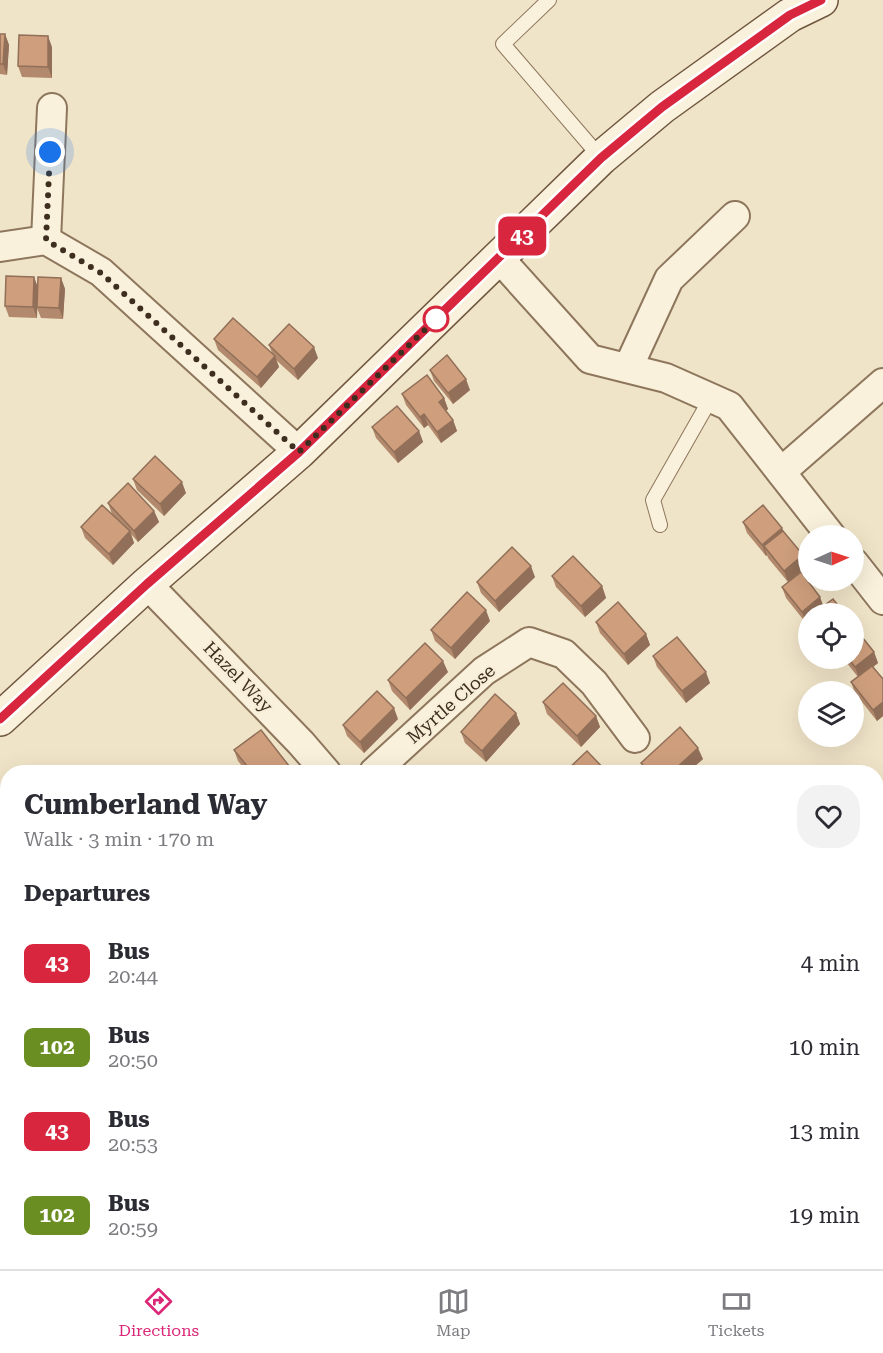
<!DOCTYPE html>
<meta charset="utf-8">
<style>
:root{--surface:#fff;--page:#f2f2f3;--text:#2b2b33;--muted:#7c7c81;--line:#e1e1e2;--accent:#db2777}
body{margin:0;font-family:"Roboto Serif",serif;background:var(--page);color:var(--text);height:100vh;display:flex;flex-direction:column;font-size:22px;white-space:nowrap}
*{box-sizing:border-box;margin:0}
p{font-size:20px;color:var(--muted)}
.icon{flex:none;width:33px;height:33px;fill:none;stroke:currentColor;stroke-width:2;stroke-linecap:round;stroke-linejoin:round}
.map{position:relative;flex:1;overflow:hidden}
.side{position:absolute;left:0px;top:765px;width:884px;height:504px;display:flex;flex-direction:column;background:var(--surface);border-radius:24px 24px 0 0;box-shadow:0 6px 24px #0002}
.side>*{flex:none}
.badge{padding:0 12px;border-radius:9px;font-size:21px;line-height:39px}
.needle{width:39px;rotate:87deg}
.fabs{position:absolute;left:798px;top:525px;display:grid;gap:12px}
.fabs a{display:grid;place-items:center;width:66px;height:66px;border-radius:50%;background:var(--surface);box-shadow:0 6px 24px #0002;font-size:30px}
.you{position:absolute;width:30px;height:30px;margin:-15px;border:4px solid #fff;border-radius:50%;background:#1a73e8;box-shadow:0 0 0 9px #1a73e833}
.map>.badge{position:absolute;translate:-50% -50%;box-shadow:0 0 0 3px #fff}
h2{padding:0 24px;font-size:22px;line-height:54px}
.round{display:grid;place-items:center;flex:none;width:63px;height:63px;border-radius:24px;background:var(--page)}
.overview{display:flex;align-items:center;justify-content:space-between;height:102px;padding:0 24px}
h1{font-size:28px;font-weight:700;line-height:45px}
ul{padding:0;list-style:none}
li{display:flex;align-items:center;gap:18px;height:84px;padding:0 24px}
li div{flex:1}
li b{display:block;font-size:22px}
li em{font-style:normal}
li .badge{min-width:66px;font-weight:700;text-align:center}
.menu{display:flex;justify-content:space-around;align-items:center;height:84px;border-top:2px solid var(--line);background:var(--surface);font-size:16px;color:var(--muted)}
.menu a{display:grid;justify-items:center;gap:3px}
.menu .selected{color:var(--accent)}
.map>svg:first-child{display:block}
</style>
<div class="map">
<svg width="883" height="1269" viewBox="0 0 883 1269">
<defs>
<pattern id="cemetery-stones" width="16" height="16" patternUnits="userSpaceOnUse" patternTransform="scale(1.5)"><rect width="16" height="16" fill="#bfc49a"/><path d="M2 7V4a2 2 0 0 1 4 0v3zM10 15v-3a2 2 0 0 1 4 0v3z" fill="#9ca07d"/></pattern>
<pattern id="park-crowns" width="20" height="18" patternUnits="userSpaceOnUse" patternTransform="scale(1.5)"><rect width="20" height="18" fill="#c9cf9b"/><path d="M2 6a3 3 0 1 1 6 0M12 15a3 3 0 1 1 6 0" fill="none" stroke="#aeb285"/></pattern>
</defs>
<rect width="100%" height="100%" fill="#f0e4c8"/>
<polygon fill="url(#cemetery-stones)" points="883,1061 883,1269 785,1269 779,1262 876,1262 876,1065"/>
<polygon fill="url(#park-crowns)" points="423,1262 779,1262 785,1269 425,1269"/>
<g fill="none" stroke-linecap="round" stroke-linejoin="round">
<g stroke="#8d765c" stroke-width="16">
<g id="lane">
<polyline points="549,0 503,44 601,158"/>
<polyline points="660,525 653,500 711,398"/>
</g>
</g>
<g stroke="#8d765c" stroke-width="32">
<g id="street">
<polyline points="46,240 52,108"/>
<polyline points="0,247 46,240 101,272 299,452"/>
<polyline points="499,258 590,359 666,378 729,406 831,536"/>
<polyline points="628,368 669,279 735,216"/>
<polyline points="781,472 883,383"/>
<polyline points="854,563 883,600"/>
<polyline points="147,584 301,743 326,772"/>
<polyline points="374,772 484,671 529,642 564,654 594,683 635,738"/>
<polyline points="876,890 883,887"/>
<polyline points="0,1100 8,1093"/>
<polyline points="117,1269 119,1262"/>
</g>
</g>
<g stroke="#6f573f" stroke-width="36">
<polyline id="secondary" points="0,719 147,584 299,452 601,158 662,107 790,15 821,0"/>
</g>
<g stroke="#8d765c" stroke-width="4" stroke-dasharray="4.5 3" stroke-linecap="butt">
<polyline points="876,1106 883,1101"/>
<polyline points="876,1183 883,1191"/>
<polyline points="0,1196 8,1197"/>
<polyline points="485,1262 490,1269"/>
<polyline points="499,1262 519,1264"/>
<polyline points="733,1262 738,1269"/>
<polyline points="871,1262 878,1269"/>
</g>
<use href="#lane" stroke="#faf1dc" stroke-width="14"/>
<use href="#street" stroke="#faf1dc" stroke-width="28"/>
<use href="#secondary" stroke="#faf1dc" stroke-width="33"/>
</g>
<g fill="#b2896c">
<polygon points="0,34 5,34 9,45 7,75 0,74"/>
<polygon points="52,47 52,78 22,77 18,66"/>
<polygon points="34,277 38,288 61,278 65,289 63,319 41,318 37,308 37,318 9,317 5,306"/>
<polygon points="214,339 272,353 269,345 318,358 298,380 276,360 279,367 261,388 218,350"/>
<polygon points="430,370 470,390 453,404 434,381"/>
<polygon points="402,394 444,398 448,409 446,411 453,420 457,431 441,443 428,425 424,428 406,405"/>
<polygon points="372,427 419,431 423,442 398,463 376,438"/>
<polygon points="133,479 186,493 164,516 137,490"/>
<polygon points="108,503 154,511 159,522 138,542 131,534 134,543 113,565 85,538 81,527 112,514"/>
<polygon points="743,522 782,528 784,532 807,566 788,582 768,558 767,555 766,556 747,533"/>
<polygon points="552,576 602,586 606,598 585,617 556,587"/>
<polygon points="535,577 499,612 481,593 477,582"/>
<polygon points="782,587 820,597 823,606 808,614 806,623 786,598"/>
<polygon points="490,621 455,659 435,641 431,630"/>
<polygon points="596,622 646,634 650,645 628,665 600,633"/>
<polygon points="854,627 874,652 878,663 873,667 883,679 883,716 877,721 855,693 851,682 858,677 843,658 854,658"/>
<polygon points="653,656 710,683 686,703 657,667"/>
<polygon points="448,672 410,710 392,691 388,680"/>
<polygon points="543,702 596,716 600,727 581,747 547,714"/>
<polygon points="516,713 520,724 486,762 465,743 461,732"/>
<polygon points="398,719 364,753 347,736 343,725"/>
<polygon points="234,750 293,771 294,772 247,772 238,761"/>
<polygon points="703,759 688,772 645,772 641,763"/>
<polygon points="876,936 883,949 883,969 876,973"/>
</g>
<g fill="#916f58">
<polygon points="5,34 9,45 7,75 3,64"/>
<polygon points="48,36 52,47 52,78 48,67"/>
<polygon points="34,277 38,288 37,318 33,307"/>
<polygon points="61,278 65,289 63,319 59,308"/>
<polygon points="314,347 318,358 298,380 294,369"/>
<polygon points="275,356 279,367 261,388 257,377"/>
<polygon points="466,379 470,390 453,404 448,393"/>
<polygon points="444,398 448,409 443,413 439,402"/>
<polygon points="424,414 428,425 424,428 420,417"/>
<polygon points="453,420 457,431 441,443 437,432"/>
<polygon points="419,431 423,442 398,463 394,452"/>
<polygon points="182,482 186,493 164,516 160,504"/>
<polygon points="154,511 159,522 138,542 134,531"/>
<polygon points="782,528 786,539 764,546 767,555 766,556 762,545"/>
<polygon points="130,531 134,543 113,565 109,554"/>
<polygon points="803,555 807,566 788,582 784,571"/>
<polygon points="531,566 535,577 499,612 495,601"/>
<polygon points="602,586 606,598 585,617 581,606"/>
<polygon points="820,597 824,608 814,614 808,614 808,621 806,623 802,612"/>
<polygon points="486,610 490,621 455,659 451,648"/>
<polygon points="646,634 650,645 628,665 624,654"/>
<polygon points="874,652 878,663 859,678 855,667"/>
<polygon points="443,661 448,672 410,710 406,698"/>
<polygon points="706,672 710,683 686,703 682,691"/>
<polygon points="883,702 883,716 877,721 873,710"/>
<polygon points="394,708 398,719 364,753 360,742"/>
<polygon points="516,713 520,724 486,762 482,751"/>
<polygon points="596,716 600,727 581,747 577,736"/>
<polygon points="698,748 703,759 688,772 672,772"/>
</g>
<g fill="#cf9f7d" stroke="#916f58" stroke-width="1.5">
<polygon points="0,34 5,34 3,64 0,64"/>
<polygon points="19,35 48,36 48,67 18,66"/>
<polygon points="6,276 34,277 33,307 5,306"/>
<polygon points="38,277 61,278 59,308 37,307"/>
<polygon points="233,318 275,356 257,377 214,339"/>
<polygon points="289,324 314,347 294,369 269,345"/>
<polygon points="447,355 466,379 448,393 430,370"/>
<polygon points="427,375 444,398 439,402 453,420 437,432 424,414 420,417 402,394"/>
<polygon points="397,406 419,431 394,452 372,427"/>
<polygon points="155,456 182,482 160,504 133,479"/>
<polygon points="128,483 154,511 134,531 108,503"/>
<polygon points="102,505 130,531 109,554 81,527"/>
<polygon points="763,505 782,528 762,545 743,522"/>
<polygon points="783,531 803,555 784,571 764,546"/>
<polygon points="512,547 531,566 495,601 477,582"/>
<polygon points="573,556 602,586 581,606 552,576"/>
<polygon points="801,572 820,597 802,612 782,587"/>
<polygon points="467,592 486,610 451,648 431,630"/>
<polygon points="833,599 845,614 814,614 814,613"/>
<polygon points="618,602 646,634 624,654 596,622"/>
<polygon points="854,627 874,652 855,667 848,658 854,658"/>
<polygon points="677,637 706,672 682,691 653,656"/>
<polygon points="425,643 443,661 406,698 388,680"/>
<polygon points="872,666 883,679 883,702 873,710 851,682"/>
<polygon points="563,683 596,716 577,736 543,702"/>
<polygon points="377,691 394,708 360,742 343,725"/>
<polygon points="495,694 516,713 482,751 461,732"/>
<polygon points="680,727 698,748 672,772 650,772 641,763"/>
<polygon points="261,730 293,771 292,772 252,772 234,750"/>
<polygon points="587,751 607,772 565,772"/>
<polygon points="434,766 441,772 428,772"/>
<polygon points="876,936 883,949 883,956 876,960"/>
<polygon points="175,1262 205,1262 224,1269 172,1269"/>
</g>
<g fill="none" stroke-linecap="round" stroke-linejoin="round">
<g stroke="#fff" stroke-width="14">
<polyline id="line" points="0,719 147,584 299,452 601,158 662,107 790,15 821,0"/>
</g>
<use href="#line" stroke="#d7263d" stroke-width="9"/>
<polyline stroke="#3d2e20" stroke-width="6" stroke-dasharray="0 10.8" points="50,152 46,240 101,273 299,452 436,319"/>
</g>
<circle fill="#fff" stroke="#d7263d" stroke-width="3" cx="436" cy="319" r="12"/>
<g text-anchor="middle" stroke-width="4.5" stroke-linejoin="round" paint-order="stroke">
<g font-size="18" fill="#3d2e20" stroke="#f7eed8">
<text transform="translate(238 677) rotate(46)" y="6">Hazel Way</text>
<text transform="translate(451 704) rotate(-41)" y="6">Myrtle Close</text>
</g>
</g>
</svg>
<div class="fabs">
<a><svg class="needle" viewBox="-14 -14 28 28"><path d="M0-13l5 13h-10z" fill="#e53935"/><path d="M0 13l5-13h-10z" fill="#7c7c81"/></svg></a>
<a><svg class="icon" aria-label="locate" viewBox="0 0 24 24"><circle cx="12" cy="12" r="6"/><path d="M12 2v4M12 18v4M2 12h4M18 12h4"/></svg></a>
<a><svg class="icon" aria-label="layers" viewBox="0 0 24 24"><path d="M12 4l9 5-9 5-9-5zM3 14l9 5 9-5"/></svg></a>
</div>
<div class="you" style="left:50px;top:152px"></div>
<b class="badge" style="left:522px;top:236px;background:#d7263d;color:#fff">43</b>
<section class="side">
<div class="overview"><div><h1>Cumberland Way</h1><p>Walk · 3 min · 170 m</p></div><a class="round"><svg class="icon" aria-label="heart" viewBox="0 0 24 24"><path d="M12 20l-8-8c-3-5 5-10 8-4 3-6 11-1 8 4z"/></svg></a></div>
<h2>Departures</h2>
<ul>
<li><span class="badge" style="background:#d7263d;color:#fff">43</span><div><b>Bus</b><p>20:44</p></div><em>4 min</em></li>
<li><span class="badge" style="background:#6b8e23;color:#fff">102</span><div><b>Bus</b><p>20:50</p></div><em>10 min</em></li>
<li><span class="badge" style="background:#d7263d;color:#fff">43</span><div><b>Bus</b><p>20:53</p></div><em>13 min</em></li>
<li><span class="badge" style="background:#6b8e23;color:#fff">102</span><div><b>Bus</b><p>20:59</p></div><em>19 min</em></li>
</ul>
</section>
</div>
<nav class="menu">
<a class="selected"><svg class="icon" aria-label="directions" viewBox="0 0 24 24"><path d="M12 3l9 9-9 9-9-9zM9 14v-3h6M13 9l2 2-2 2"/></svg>Directions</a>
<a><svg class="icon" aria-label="map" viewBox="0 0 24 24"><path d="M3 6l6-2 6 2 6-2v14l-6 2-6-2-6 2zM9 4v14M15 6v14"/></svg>Map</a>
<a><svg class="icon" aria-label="tickets" viewBox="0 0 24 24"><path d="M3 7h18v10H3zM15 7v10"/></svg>Tickets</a>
</nav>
